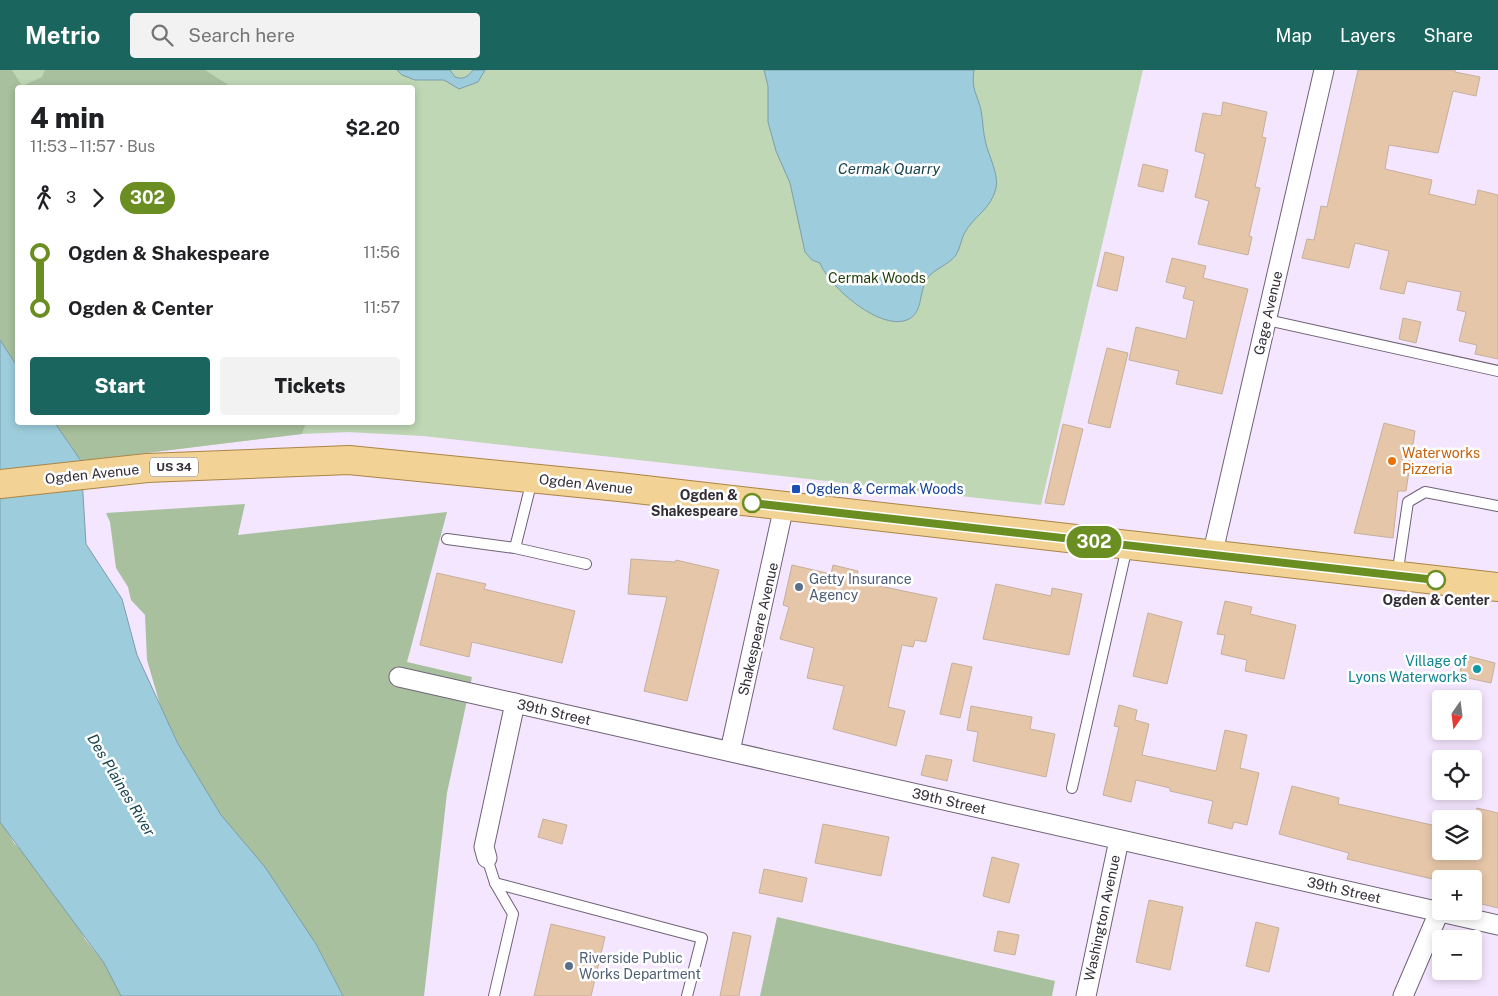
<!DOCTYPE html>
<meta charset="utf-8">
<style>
:root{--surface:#fff;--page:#f2f2f2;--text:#202124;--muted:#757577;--accent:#1a665f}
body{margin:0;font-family:"Public Sans",sans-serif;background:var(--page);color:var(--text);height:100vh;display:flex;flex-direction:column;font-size:19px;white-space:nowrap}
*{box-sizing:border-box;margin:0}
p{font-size:16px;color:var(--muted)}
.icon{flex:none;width:28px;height:28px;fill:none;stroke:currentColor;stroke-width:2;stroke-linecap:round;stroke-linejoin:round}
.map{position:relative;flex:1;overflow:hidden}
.details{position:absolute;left:15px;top:15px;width:400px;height:340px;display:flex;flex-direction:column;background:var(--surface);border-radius:5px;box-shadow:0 2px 8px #0003}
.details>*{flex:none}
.badge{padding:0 10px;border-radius:16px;font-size:18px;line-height:32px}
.needle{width:32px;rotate:194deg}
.fabs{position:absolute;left:1432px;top:620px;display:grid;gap:10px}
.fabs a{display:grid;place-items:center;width:50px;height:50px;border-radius:5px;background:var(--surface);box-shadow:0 2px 8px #0003;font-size:25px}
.map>.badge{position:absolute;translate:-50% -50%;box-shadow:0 0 0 2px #fff}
.legs{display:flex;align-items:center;gap:8px;height:55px;padding:0 15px;font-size:16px}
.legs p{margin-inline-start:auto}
.summary{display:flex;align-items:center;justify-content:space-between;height:85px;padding:0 15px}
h1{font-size:28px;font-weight:800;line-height:38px}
.button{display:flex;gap:10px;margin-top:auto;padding:10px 15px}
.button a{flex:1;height:58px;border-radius:5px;background:var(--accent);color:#fff;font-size:20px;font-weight:800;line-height:58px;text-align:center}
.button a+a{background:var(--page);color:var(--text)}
ul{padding:0 15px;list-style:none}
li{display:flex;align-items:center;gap:18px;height:55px;font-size:19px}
li i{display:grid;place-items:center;width:8px;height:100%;margin:0 6px;background:currentColor}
li i::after{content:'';width:12px;height:12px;margin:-6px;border:4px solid;border-radius:50%;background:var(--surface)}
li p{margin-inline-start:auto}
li:first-child i{background:linear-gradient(#0000 50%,currentColor 0)}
li:last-child i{background:linear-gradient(currentColor 50%,#0000 0)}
header{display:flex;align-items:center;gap:30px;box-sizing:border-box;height:70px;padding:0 25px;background:var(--accent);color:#fff}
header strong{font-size:24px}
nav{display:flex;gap:28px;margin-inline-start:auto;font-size:18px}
.search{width:350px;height:45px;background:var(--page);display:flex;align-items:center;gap:12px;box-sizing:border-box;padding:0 18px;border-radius:5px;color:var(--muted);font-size:19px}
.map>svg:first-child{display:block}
</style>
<header>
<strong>Metrio</strong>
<div class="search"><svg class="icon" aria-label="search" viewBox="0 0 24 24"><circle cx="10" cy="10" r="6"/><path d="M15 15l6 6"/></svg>Search here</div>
<nav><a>Map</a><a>Layers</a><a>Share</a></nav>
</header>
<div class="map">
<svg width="1498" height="926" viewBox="0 0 1498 926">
<rect width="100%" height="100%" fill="#f4e6fe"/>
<polygon fill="#bfd7b4" points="0,0 1143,0 1041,435 423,366 348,362 302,364 81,391 55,353 412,352 412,18 18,18 17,296 0,270"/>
<g fill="#a8c09d">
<polygon points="0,0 12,0 22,16 42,7 45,0 205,0 227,14 228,17 18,18 17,296 0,270"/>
<polygon points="55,353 306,353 302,364 81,391"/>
<polygon points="245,434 238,465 447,442 407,592 472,607 447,723 424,926 343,926 316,874 230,783 161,638 147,590 145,545 131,530 128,517 116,498 110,452 106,443"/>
<polygon points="0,749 14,773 33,792 68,838 85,869 109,899 122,926 0,926"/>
<polygon points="777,847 1055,911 1052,926 760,926"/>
</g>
<g fill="#9dcddc" stroke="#7d9daa">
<path d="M397,0h53l5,7c9,3 12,0 18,-7h12l-7,12 -19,7 -15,-9h-29l-13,-5z"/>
<path d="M764,0h210c-3,20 3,23 7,40 2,11 2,23 5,34 3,12 13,31 10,44 -5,22 -22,27 -32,46 -3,6 -4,15 -8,21 -7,10 -23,14 -29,24 -8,12 -4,33 -18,40 -27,14 -80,-32 -89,-56l-8,-3 -7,-8 -15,-69 -14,-32 -8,-29v-36z"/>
<polygon points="0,270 17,296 18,352 55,353 81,391 86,474 122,529 137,585 178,674 221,745 265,797 316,874 343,926 121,926 104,893 0,752"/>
</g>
<g fill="#e6c6a8" stroke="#c5b09d">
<polygon points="1358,0 1455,0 1455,2 1480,7 1476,26 1453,21 1438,83 1389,75 1385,99 1432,110 1429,124 1475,135 1478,120 1498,125 1498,289 1475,284 1477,275 1459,271 1466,242 1457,240 1461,222 1407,211 1404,224 1380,219 1389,181 1355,173 1349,198 1302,188 1307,169 1314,170 1321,136 1327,137"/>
<polygon points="1223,32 1267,42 1262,67 1266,68 1255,117 1260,118 1249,166 1252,167 1248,185 1198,174 1209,131 1195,127 1205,84 1195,81 1203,43 1221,46"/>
<polygon points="1143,94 1168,100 1163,122 1138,116"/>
<polygon points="1105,182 1124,187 1117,221 1097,216"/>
<polygon points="1172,188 1206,196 1203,208 1248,219 1222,324 1176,314 1179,301 1129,290 1136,257 1186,269 1194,231 1183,228 1186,217 1166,212"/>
<polygon points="1403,248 1421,252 1416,273 1399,269"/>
<polygon points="1107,278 1128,283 1110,358 1088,353"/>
<polygon points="1384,353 1415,361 1406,421 1398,421 1393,468 1354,463"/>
<polygon points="1063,354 1083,359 1064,435 1045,433"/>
<polygon points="631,489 675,492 676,490 719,500 687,631 644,621 667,527 628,524"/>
<polygon points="792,495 831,504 833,495 858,501 856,511 937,528 926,572 915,570 913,577 902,575 888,637 905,641 896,676 833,659 844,616 807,608 814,578 780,569 789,537 783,535"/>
<polygon points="437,503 486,514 484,519 575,541 562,593 472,572 469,587 420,575"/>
<polygon points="996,514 1051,526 1052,518 1082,524 1069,585 983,569"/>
<polygon points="1225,531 1252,537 1250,544 1296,555 1284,609 1245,601 1247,590 1221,584 1225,565 1217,564"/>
<polygon points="1148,543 1182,552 1167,614 1133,606"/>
<polygon points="1464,585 1495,593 1491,613 1459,606"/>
<polygon points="952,593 972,597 960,648 940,644"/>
<polygon points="1119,635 1137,640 1135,650 1149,654 1142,685 1216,701 1225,660 1247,665 1240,698 1259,703 1247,755 1234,752 1232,759 1208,753 1213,731 1170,721 1170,718 1136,710 1131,732 1103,725 1119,657 1114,656"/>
<polygon points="971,636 1032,647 1030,659 1055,664 1046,707 973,691 978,662 967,660"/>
<polygon points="926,685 952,690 947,711 921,705"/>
<polygon points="1292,716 1339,728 1338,734 1441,757 1441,781 1474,781 1474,754 1477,738 1498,743 1498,838 1474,832 1474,809 1441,809 1441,811 1347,789 1349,783 1279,764"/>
<polygon points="543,749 567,755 562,774 538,767"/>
<polygon points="823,754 889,767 881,806 815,793"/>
<polygon points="992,787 1019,794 1009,833 983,826"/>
<polygon points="764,799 807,808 802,832 759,823"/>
<polygon points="1149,830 1183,837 1170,900 1136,892"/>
<polygon points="1256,852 1279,858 1269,902 1246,896"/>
<polygon points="551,854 605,867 591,926 534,926"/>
<polygon points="998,861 1019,865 1015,885 994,881"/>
<polygon points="733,862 751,866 739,926 720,926"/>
</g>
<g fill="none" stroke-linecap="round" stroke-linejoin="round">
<g stroke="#6f6277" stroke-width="12">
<g id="lane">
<polyline points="1267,250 1498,301"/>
<polyline points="532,410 515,478 586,494"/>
<polyline points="447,469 515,478"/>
<polyline points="1397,506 1408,432 1425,422 1498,436"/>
<polyline points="1072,718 1127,477"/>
<polyline points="487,788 495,813 513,844 494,926"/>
<polyline points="495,813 702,868 687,926"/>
</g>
</g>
<g stroke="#6f6277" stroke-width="21">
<g id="street">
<polyline points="1212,486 1324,0"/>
<polyline points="399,607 1498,855"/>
<polyline points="730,681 784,436"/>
<polyline points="487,788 484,777 515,633"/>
<polyline points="1086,926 1119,770"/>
<polyline points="1403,926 1439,842"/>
</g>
</g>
<g stroke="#aa8546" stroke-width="30">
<polyline id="primary" points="0,414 147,398 349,390 619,417 1498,517"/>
</g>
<use href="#lane" stroke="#fff" stroke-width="10"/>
<use href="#street" stroke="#fff" stroke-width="19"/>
<use href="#primary" stroke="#f2d295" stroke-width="28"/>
</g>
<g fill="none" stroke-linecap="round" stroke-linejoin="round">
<g stroke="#fff" stroke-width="11">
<polyline id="line-1" points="752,433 1436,510"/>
</g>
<use href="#line-1" stroke="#6b8e23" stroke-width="8"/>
</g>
<circle fill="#e8710a" stroke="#fff" stroke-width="2" cx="1392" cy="391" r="5"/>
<rect fill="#1a4fb4" stroke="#fff" stroke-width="2" x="791" y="414" width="10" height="10" rx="2.5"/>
<g fill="#fff" stroke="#6b8e23" stroke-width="2.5">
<circle cx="752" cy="433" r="9"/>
<circle cx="1436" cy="510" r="9"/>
</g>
<g fill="#5c6f8a" stroke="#fff" stroke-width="2">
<circle cx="799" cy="517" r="5"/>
<circle cx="569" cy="896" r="5"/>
</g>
<circle fill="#0f9aa8" stroke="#fff" stroke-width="2" cx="1477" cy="599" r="5"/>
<g text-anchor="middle" stroke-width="5" stroke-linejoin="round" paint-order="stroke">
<rect fill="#fff" stroke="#706c72" stroke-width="1" x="150" y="387.5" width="48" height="19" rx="4"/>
<g font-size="12" font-weight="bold" fill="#332d36">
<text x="174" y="401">US 34</text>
</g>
<g font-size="14" fill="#1e3d0a" stroke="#fff">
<text x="877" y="213">Cermak Woods</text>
</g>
<g font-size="14" fill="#332d36" stroke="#fff">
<text transform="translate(1268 243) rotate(-77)" y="5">Gage Avenue</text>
<text transform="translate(92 404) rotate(-6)" y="5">Ogden Avenue</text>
<text transform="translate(586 414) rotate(6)" y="5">Ogden Avenue</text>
<text transform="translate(758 559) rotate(-77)" y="5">Shakespeare Avenue</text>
<text transform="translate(554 642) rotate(13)" y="5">39th Street</text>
<text transform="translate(949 731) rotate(13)" y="5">39th Street</text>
<text transform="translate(1344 820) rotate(13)" y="5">39th Street</text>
<text transform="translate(1102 848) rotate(-78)" y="5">Washington Avenue</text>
</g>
<g font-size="14" fill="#c56008" stroke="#fff" text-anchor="start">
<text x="1402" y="388">Waterworks<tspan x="1402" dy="16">Pizzeria</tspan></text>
</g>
<g font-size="14" fill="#164399" stroke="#fff" text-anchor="start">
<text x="806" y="424">Ogden &amp; Cermak Woods</text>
</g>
<g font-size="14" font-weight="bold" fill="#332d36" stroke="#fff" text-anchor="end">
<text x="738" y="430">Ogden &amp;<tspan x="738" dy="16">Shakespeare</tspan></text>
<text x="1436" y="535" text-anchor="middle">Ogden &amp; Center</text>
</g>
<g font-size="14" fill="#4e5e75" stroke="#fff" text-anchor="start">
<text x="809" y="514">Getty Insurance<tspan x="809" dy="16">Agency</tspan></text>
<text x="579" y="893">Riverside Public<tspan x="579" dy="16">Works Department</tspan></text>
</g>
<g font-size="14" fill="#0d838f" stroke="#fff" text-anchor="end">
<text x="1467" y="596">Village of<tspan x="1467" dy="16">Lyons Waterworks</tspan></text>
</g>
<g font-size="15" font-style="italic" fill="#18434f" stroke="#fff">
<text x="889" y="104">Cermak Quarry</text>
<text transform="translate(121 715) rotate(59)" y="5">Des Plaines River</text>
</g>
</g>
</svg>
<div class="fabs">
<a><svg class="needle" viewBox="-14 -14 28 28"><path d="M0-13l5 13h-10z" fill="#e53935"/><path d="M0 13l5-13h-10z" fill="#757577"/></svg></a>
<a><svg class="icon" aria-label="locate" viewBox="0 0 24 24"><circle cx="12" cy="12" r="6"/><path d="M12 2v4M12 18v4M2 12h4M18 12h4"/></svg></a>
<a><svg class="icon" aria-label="layers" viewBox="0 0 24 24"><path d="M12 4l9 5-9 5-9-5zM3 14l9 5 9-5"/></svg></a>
<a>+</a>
<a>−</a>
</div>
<b class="badge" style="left:1094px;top:472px;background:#6b8e23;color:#fff">302</b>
<section class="details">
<div class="summary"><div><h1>4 min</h1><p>11:53 – 11:57 · Bus</p></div><b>$2.20</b></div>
<div class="legs"><svg class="icon" aria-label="walk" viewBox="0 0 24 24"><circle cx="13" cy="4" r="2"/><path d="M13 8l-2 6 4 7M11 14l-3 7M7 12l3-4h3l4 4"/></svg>3<svg class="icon" aria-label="forward" viewBox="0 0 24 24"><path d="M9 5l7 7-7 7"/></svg><b class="badge" style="background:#6b8e23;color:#fff">302</b></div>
<ul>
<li><i style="color:#6b8e23"></i><b>Ogden &amp; Shakespeare</b><p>11:56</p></li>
<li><i style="color:#6b8e23"></i><b>Ogden &amp; Center</b><p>11:57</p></li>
</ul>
<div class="button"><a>Start</a><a>Tickets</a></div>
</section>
</div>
